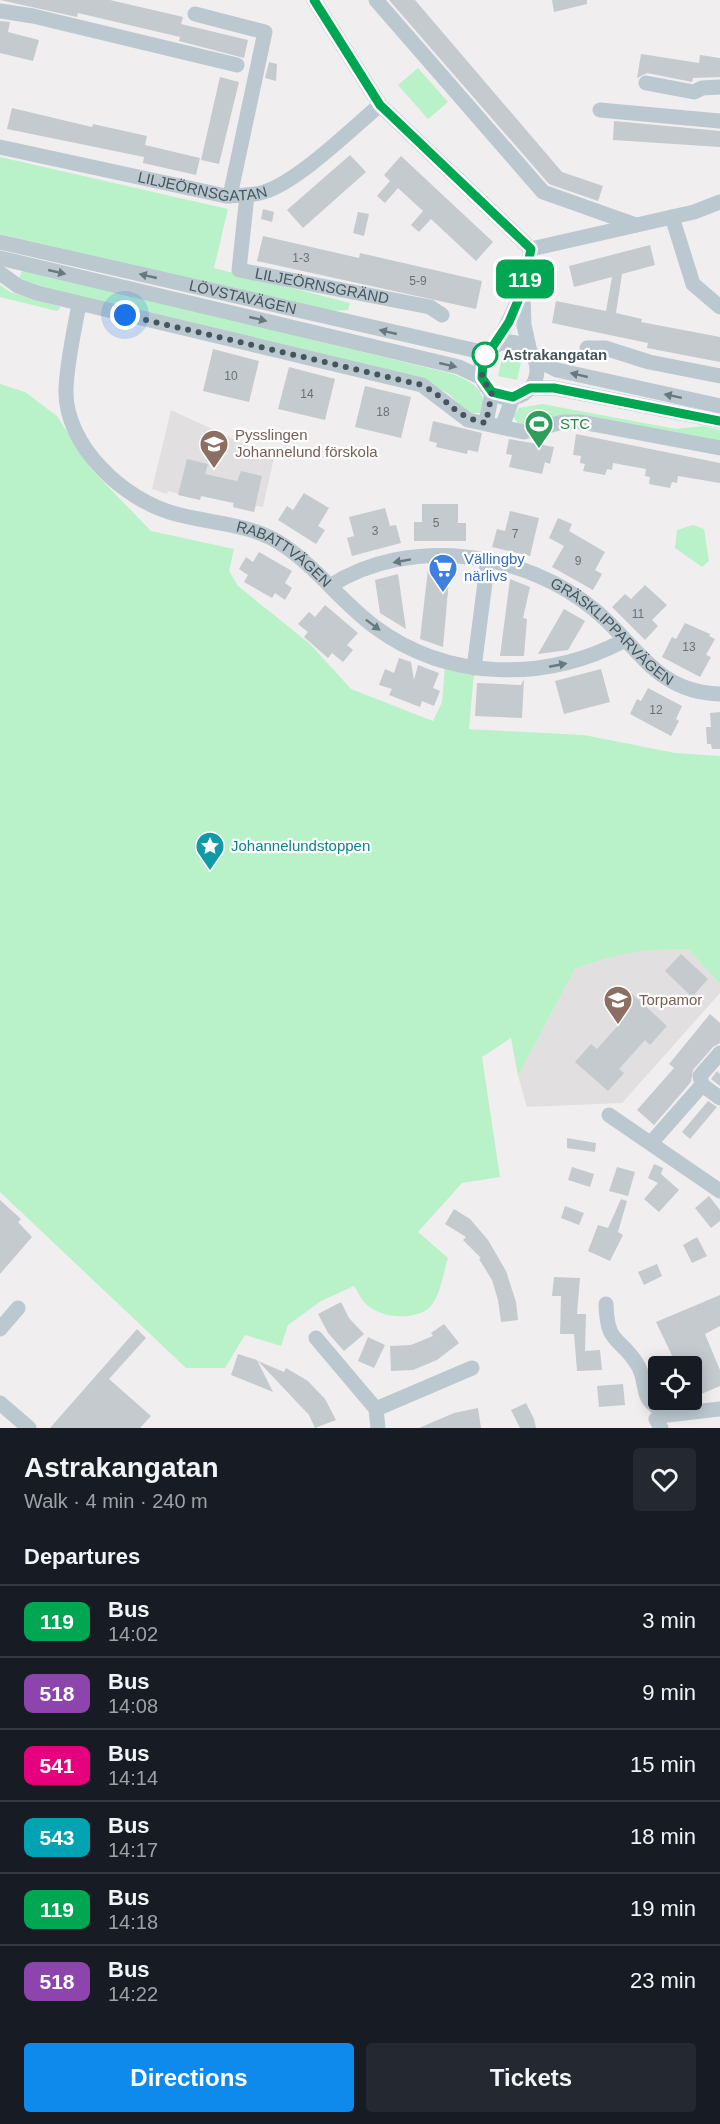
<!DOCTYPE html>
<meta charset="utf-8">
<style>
:root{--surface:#171b24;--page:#242831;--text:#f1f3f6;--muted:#9ea1a6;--line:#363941;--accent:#0d8aec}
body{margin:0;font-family:Arial,sans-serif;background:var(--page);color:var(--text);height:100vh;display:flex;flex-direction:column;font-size:22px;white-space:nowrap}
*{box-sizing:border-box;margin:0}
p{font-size:20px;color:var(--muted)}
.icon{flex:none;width:33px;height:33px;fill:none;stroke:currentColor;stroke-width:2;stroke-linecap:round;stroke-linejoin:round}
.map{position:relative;height:1428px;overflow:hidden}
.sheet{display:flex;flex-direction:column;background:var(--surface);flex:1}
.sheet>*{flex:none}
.badge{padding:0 12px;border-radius:9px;font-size:21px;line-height:39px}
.controls{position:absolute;left:648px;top:1356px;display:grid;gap:12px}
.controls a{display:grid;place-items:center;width:54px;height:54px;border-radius:6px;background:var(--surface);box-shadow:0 3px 15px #0003;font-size:30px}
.you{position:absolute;width:30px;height:30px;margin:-15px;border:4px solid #fff;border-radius:50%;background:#1a73e8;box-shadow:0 0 0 9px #1a73e833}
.map>.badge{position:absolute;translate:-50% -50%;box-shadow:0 0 0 3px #fff}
h2{padding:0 24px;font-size:22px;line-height:54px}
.round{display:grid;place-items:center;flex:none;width:63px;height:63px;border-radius:6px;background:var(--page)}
.head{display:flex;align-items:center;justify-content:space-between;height:102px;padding:0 24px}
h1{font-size:28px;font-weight:700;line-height:45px}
.button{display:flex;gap:12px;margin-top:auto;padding:12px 24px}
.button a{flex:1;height:69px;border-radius:6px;background:var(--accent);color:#fff;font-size:24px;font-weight:700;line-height:69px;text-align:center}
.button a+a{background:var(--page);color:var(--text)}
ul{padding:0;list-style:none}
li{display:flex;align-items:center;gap:18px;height:72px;padding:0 24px;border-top:2px solid var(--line)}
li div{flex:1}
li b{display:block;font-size:22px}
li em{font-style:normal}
li .badge{min-width:66px;font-weight:700;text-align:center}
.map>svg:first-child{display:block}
</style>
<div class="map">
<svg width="720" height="1428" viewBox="0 0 720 1428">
<rect width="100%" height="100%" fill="#f1eeef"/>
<g fill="#e2dfe1">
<polygon points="171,410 274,458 263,507 256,506 254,512 233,507 233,503 201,496 200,500 168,491 167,494 152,489"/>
<polygon points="651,948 689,950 720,984 720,993 622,1103 527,1107 518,1076 575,969 615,954"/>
</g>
<g fill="#b9f2c8">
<polygon points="418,68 448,102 428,119 398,85"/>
<polygon points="0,157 228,209 214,268 350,303 348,310 327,311 0,234"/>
<path d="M23,269l426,104c19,6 40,16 33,40h-14l-19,-19 -24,-13 -384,-91 -23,-10z"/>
<polygon points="0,285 10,292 61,307 57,311 0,297"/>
<polygon points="502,358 521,363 517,380 498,376"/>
<path d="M0,384l25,8 32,24 34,53 60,62 83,18 -5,22 9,15 72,58 41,45 82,32 9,-19 3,-35 29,6 -5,56 115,6 91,18 45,3v228l-31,-34c-45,-2 -72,3 -114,19l-57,107 -7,-38 -29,19 18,120 -38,6 -44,49 30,26c-5,15 -7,37 -18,49 -15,15 -53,11 -66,-5 -4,-4 -6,-11 -10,-16l-33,15 -33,24 -7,21 -36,-11 -20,33h-39l-186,-176z"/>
<polygon points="542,404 676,429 703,426 720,430 720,444 570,417 529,426 519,425 513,416 519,408"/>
<polygon points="693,525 704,529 709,561 702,567 675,548 677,530"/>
</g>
<g fill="#c5cace">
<polygon points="0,0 110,0 183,17 181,24 248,40 244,58 179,41 180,37 78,13 77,17"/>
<polygon points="389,0 415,0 562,172 603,186 598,201 549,184"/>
<polygon points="552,0 587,0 587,4 554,12"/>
<polygon points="0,21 10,22 8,32 39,40 33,61 0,53"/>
<polygon points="641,54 699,63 700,55 720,58 720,77 693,78 692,82 647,73 637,78"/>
<polygon points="269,62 277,64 276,81 265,78"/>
<polygon points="220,77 239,82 219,164 201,160"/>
<polygon points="12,108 92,127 93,124 147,136 145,145 200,158 196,175 143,163 144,157 7,129"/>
<polygon points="614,121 720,131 720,147 613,140"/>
<polygon points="350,155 366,172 303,228 287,210"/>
<polygon points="401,156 493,242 476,261 431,219 419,232 411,225 423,211 398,188 385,203 377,196 390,181 384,175"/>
<polygon points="263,209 274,212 272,222 261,219"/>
<polygon points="358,212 369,214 364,236 353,233"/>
<polygon points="263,236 359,258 360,253 482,281 476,309 257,261"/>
<polygon points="650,245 655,265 622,274 616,313 642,319 641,322 720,337 720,362 647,348 648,343 552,323 556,301 606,311 612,277 574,287 569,266"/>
<polygon points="213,349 259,361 249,402 203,391"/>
<polygon points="289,367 335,379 325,420 278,409"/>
<polygon points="365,386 411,397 401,438 355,427"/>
<polygon points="433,421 482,433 478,452 468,450 467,454 436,447 437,443 429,441"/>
<polygon points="576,434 720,463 720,483 678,476 677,483 672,482 670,488 649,484 650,477 645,476 646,469 613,463 612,470 607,469 605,475 583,471 585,464 580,463 581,456 573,455"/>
<polygon points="509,439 554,447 550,464 545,462 542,474 509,467 512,455 506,454"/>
<polygon points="187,459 208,464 205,474 237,481 241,471 262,476 254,512 233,507 234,503 201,496 200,500 178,495"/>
<polygon points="304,493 329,508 318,526 325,530 316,544 278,520 287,506 293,510"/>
<polygon points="422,504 458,504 458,523 466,523 466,541 414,541 414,522 422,522"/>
<polygon points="385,508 390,526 396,525 401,543 352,556 347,538 354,536 349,517"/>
<polygon points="510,511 539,518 530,556 492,547 497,529 505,531"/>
<polygon points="558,518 572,524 569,531 605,552 595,570 602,574 593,590 552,567 564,546 549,538"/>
<polygon points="259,552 292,571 285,583 292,588 285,600 275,593 272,598 244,582 248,575 239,569 246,557 253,562"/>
<polygon points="428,569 450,569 443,647 420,639"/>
<polygon points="398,574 406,629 380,613 375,580"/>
<polygon points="510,579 530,587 523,618 527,619 524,656 500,656"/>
<polygon points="645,585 667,605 652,620 658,626 645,640 612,607 625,594 631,599"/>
<polygon points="325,605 358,633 347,645 353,650 343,662 332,653 328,658 304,637 308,632 298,624 309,612 315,617"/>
<polygon points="564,609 585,621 568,650 538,654"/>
<polygon points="685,623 710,634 709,636 715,639 706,655 711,657 700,677 662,657 672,637 676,639"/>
<polygon points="399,658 411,662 414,680 418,665 439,673 433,688 440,691 434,706 422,701 420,707 389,695 392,689 379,685 385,669 394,673"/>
<polygon points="601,669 610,702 564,714 555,681"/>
<polygon points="524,679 522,718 475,716 477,683 521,685"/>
<polygon points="648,688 682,706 676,719 679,721 671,736 630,714 637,699 641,701"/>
<polygon points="720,712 720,749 712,749 711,744 707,744 706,727 711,727 710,713"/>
<polygon points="681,954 708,979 692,997 665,971"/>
<polygon points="628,990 667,1026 650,1045 645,1040 619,1069 624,1073 608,1091 575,1062 591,1044 597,1049 623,1020 611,1009"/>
<polygon points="710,1014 720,1023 720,1043 713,1047 693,1070 691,1082 654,1125 637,1110 674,1068 669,1064"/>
<polygon points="717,1071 720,1074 720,1086 711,1079"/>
<polygon points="708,1101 717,1107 690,1139 682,1132"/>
<polygon points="567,1138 596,1143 595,1152 567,1148"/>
<polygon points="654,1164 663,1168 661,1174 679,1190 659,1212 644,1199 658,1183 648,1178"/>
<polygon points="572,1167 594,1174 590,1187 568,1180"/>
<polygon points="617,1167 635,1172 628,1196 609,1191"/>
<polygon points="709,1196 720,1210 720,1221 711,1228 695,1208"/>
<polygon points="621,1199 627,1201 618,1232 623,1235 610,1261 588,1251 598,1225 608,1228"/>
<polygon points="0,1200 21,1219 18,1222 32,1237 0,1274"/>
<polygon points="565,1206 584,1213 579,1225 561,1218"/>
<polygon points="454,1209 470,1219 488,1240 506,1271 516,1302 518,1320 501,1322 498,1300 492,1280 479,1259 481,1258 463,1240 466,1237 445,1224"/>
<polygon points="697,1237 707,1256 692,1263 683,1245"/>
<polygon points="657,1264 662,1276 644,1285 638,1272"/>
<polygon points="554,1277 580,1278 577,1314 586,1314 585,1351 600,1350 602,1370 577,1371 574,1334 560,1334 561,1296 552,1296"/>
<polygon points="720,1295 720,1326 705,1334 720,1370 720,1386 692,1398 692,1366 677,1366 656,1322"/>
<polygon points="341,1302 349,1318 364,1334 344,1351 328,1333 318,1314"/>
<polygon points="444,1324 459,1343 437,1360 413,1370 391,1371 390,1346 411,1345 433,1336 431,1333"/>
<polygon points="137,1329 146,1338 109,1379 151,1416 140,1428 50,1428"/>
<polygon points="368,1337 385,1345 374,1368 358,1361"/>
<polygon points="238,1354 257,1360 273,1392 231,1375"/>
<polygon points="258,1361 284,1372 286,1368 308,1381 325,1399 336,1420 315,1428 309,1415"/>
<polygon points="623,1384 625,1405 599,1407 597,1386"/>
<polygon points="526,1403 534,1419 536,1428 520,1428 511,1410"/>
<polygon points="478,1408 481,1428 419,1428 454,1413"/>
</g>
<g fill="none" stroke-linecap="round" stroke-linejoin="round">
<g stroke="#bbc8cf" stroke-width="15">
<polyline points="314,0 380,105 531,249"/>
<polyline points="376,0 543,192 636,225"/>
<polyline points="0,11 33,16 237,65"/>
<polyline points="195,14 265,32 230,196"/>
<polyline points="646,83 694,92 702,88 720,87"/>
<polyline points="600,110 720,121"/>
<path id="s1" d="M0,147l226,49c12,-1 26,0 38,-4 35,-11 86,-62 116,-87"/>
<path id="s2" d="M247,195l-8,75 191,37 12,8"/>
<polyline points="672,217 693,284 720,307"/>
<path id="s3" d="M0,242l486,111"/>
<polyline points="531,249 694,212 720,202"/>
<polyline points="0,258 459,367 482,378"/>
<polyline points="0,273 18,286 37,293 422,385 468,420 524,432 563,422 581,422 720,448"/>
<polyline points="523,296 524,325 530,352"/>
<path id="s4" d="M79,304c-5,28 -12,57 -13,85 -2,57 59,112 110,125 33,9 75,10 104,29 36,23 61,59 95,84 73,54 170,55 248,14"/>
<circle cx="509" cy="370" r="28"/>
<path d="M493,347c22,-30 31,-62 38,-98"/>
<polyline points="587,348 605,348 649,362 720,376"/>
<polyline points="534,358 557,370 720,406"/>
<polyline points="530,388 554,388 720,421"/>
<polyline points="486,423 492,392"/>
<polyline points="502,427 513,397"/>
<path id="s5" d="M330,586c79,-51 195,-35 266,25 42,35 61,82 124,83"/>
<polyline points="474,668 488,559"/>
<polyline points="702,1085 720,1098"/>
<polyline points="609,1115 720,1191"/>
<polyline points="651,1143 702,1085 700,1076 720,1053"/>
<path d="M606,1304c1,42 14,32 31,60 7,10 6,21 10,32 3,8 14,14 20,19l53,-6"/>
<polyline points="0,1329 18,1308"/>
<polyline points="316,1338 376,1409 378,1428"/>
<polyline points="0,1403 29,1428"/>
<polyline points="376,1409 472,1368"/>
<polyline points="656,1419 661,1428"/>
</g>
</g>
<defs><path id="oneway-solid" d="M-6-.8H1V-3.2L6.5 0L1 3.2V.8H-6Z" transform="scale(1.5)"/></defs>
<g fill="#68787f">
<use href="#oneway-solid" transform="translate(57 272) rotate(13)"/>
<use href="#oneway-solid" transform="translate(148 276) rotate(-167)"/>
<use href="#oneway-solid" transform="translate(258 319) rotate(13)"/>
<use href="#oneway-solid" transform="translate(388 332) rotate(-167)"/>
<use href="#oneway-solid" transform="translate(448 365) rotate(13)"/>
<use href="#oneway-solid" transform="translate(579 375) rotate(-167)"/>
<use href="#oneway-solid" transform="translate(673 396) rotate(-168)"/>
<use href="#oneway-solid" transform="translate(402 561) rotate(170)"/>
<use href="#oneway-solid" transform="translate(373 625) rotate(37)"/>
<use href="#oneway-solid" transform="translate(558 665) rotate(-11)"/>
</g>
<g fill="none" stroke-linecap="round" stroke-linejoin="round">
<g stroke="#fff" stroke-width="14">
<polyline id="line" points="314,0 380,105 531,249 523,289 509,322 483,361 482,378 492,392 513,397 530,388 554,388 720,421"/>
</g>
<use href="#line" stroke="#00a651" stroke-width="9"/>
<path stroke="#45555d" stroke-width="6" stroke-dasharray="0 10.8" d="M125,315l297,70c28,15 30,31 64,38l6,-31c-12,-13 -13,-24 -6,-39l-1,2"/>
</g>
<defs>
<g id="stadium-pin" transform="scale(1.5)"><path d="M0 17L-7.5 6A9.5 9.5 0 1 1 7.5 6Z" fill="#2e9e5b" stroke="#fff"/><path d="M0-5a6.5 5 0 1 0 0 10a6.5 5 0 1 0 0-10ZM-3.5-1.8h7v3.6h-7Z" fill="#fff"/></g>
<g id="school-pin" transform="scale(1.5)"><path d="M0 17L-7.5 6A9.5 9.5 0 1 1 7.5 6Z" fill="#8d6e63" stroke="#fff"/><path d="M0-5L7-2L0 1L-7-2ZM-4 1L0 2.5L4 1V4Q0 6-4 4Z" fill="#fff"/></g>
<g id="supermarket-pin" transform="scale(1.5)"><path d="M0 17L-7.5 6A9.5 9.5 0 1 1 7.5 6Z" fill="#3f7fe0" stroke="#fff"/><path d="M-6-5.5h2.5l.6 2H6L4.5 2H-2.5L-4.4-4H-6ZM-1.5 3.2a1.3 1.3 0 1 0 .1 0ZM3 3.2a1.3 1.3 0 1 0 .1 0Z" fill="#fff"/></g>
<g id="sight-pin" transform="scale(1.5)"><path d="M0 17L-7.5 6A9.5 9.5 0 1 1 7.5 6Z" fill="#0f9aa8" stroke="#fff"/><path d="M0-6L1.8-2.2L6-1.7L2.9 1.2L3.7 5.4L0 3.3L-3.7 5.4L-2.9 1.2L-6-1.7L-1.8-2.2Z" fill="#fff"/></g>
</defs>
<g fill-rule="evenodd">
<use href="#stadium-pin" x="539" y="424"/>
<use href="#school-pin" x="214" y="444"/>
<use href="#supermarket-pin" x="443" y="568"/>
<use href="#sight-pin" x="210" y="846"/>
<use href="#school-pin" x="618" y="1000"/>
</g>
<circle fill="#fff" stroke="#00a651" stroke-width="3" cx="485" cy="355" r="12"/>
<g text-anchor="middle" stroke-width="4.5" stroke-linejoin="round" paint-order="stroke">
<g font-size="12" fill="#657279">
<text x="301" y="262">1-3</text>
<text x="418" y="285">5-9</text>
<text x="231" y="380">10</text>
<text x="307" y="398">14</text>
<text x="383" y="416">18</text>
<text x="436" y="527">5</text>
<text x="375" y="535">3</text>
<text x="515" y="538">7</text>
<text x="578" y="565">9</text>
<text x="638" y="618">11</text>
<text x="689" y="651">13</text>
<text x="656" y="714">12</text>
</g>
<g font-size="15" fill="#45555d" stroke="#fff">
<text dy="5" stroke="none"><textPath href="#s1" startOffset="207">LILJEÖRNSGATAN</textPath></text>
<text dy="5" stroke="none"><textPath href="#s2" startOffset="160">LILJEÖRNSGRÄND</textPath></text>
<text dy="5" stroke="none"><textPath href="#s3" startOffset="249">LÖVSTAVÄGEN</textPath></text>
<text dy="5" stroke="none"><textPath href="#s4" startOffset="381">RABATTVÄGEN</textPath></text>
<text dy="5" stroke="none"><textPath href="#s5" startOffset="310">GRÄSKLIPPARVÄGEN</textPath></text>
</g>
<g font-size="15" font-weight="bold" fill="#45555d" stroke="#fff" text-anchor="start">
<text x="503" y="360">Astrakangatan</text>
</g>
<g font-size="15" fill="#27864d" stroke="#fff" text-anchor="start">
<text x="560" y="429">STC</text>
</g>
<g font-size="15" fill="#785e54" stroke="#fff" text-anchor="start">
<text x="235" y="440">Pysslingen<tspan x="235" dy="17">Johannelund förskola</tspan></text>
<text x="639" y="1005">Torpamor</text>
</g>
<g font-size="15" fill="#366cbe" stroke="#fff" text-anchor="start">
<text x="464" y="564">Vällingby<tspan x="464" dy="17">närlivs</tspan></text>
</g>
<g font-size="15" fill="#0d838f" stroke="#fff" text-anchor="start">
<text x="231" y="851">Johannelundstoppen</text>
</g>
</g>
</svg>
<div class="controls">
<a><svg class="icon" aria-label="locate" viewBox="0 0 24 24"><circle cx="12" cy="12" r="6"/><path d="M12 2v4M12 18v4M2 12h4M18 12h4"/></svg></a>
</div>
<div class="you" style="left:125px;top:315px"></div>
<b class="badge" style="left:525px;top:279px;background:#00a651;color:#fff">119</b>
</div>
<section class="sheet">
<div class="head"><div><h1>Astrakangatan</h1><p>Walk · 4 min · 240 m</p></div><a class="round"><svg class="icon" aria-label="heart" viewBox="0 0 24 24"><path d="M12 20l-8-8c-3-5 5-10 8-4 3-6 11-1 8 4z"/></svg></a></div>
<h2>Departures</h2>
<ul>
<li><span class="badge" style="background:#00a651;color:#fff">119</span><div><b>Bus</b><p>14:02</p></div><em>3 min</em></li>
<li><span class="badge" style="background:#8e44ad;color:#fff">518</span><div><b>Bus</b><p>14:08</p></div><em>9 min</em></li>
<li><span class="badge" style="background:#e6007e;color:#fff">541</span><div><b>Bus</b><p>14:14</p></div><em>15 min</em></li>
<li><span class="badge" style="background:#00a3b4;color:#fff">543</span><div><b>Bus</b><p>14:17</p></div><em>18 min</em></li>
<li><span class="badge" style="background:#00a651;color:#fff">119</span><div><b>Bus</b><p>14:18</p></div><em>19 min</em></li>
<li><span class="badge" style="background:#8e44ad;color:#fff">518</span><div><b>Bus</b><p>14:22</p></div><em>23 min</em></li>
</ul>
<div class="button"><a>Directions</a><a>Tickets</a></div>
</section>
